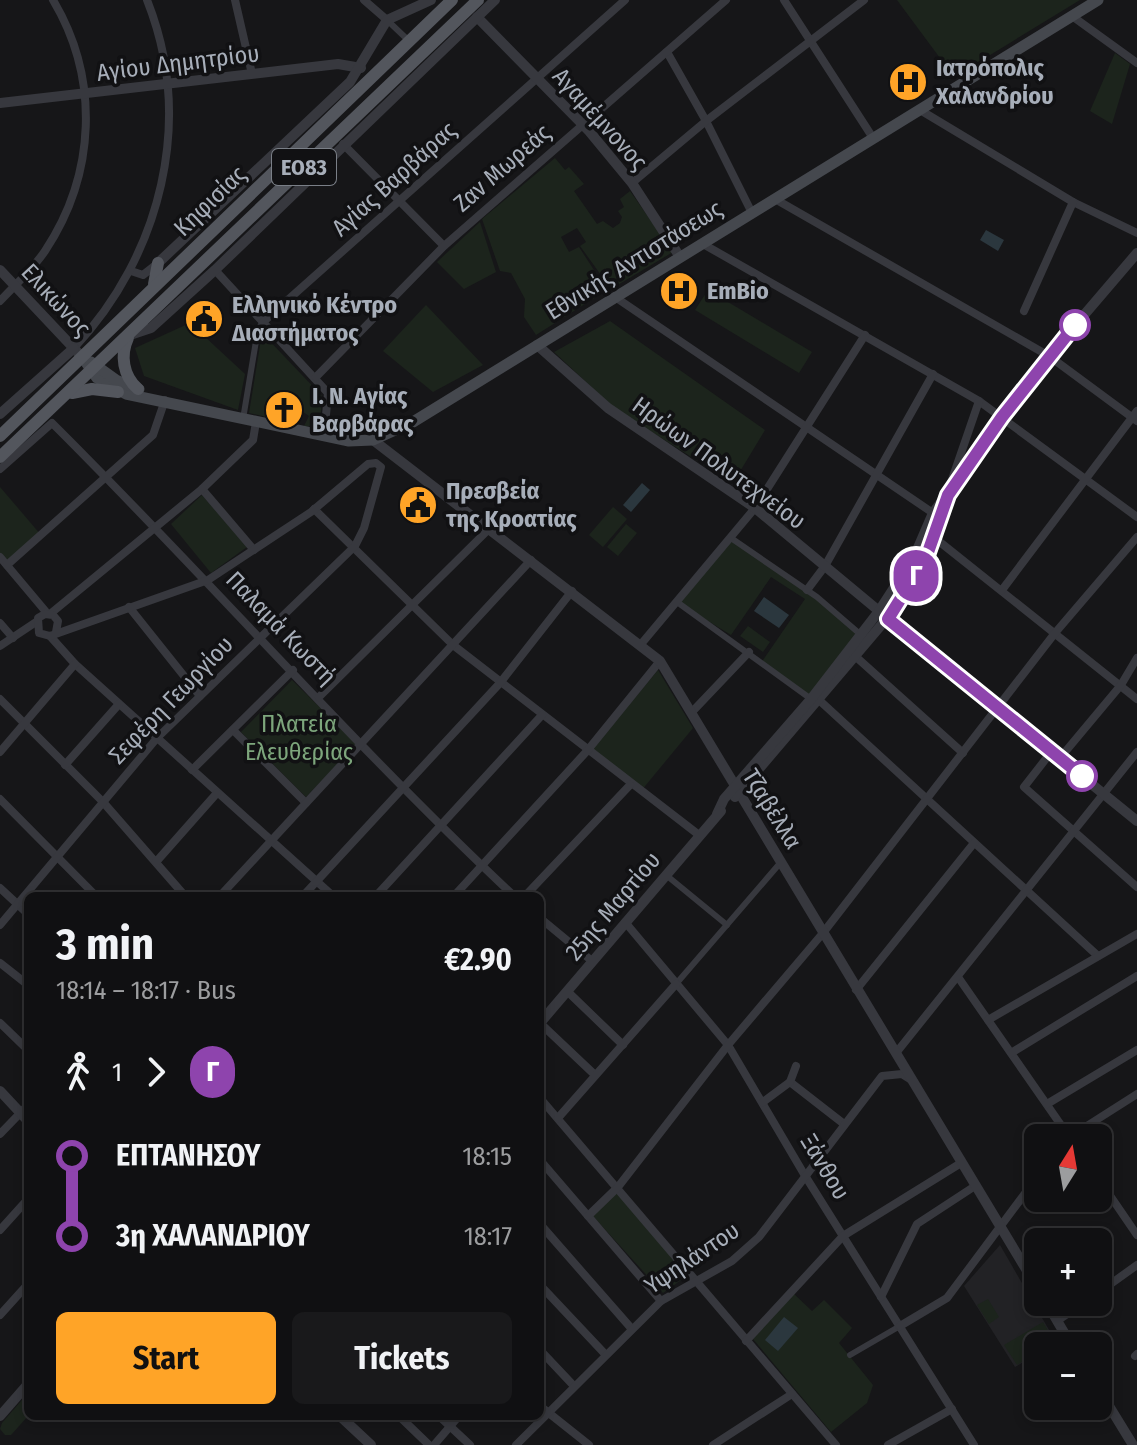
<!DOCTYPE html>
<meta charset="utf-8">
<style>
:root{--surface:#101012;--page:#19191b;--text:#f1f3f6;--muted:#9c9d9f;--line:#303032;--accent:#ffa427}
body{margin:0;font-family:"Fira Sans Condensed",sans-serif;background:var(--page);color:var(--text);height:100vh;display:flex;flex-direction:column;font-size:30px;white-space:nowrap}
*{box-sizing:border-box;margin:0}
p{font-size:26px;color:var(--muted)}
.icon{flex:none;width:44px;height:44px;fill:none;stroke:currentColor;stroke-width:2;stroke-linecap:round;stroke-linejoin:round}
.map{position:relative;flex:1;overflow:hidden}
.sheet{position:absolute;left:24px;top:892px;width:520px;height:528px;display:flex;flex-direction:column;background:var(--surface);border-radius:12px;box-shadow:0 4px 12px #0003,0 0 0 2px var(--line)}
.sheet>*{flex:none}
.badge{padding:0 16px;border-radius:26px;font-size:28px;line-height:52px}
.needle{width:52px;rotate:11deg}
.controls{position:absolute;left:1024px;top:1124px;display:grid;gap:16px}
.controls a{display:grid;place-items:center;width:88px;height:88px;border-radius:12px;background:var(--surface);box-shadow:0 4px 12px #0003,0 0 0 2px var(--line);font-size:40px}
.map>.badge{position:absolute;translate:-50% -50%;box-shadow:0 0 0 4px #fff}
.legs{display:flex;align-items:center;gap:12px;height:88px;padding:0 32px;font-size:26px}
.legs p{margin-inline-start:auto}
.headline{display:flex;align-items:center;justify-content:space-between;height:136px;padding:0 32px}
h1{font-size:44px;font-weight:700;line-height:60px}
.action{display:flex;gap:16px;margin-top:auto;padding:16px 32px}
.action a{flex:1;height:92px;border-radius:12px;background:var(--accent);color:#111;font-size:32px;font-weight:700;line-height:92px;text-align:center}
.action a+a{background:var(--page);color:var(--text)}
ul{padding:0 32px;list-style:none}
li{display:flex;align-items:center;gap:28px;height:80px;font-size:30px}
li i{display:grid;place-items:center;width:12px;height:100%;margin:0 10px;background:currentColor}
li i::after{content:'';width:20px;height:20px;margin:-10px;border:6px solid;border-radius:50%;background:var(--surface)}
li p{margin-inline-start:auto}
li:first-child i{background:linear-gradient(#0000 50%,currentColor 0)}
li:last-child i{background:linear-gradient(currentColor 50%,#0000 0)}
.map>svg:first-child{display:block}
</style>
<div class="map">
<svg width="1137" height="1445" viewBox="0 0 1137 1445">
<rect width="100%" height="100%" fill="#161618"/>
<polygon fill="#222225" points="1000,1245 1056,1342 1038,1346 1038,1353 1015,1367 964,1286"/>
<g fill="#1c241c">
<polygon points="897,0 1080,0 954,77"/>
<polygon points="1115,53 1130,64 1112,124 1090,111"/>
<polygon points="555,158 565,170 569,167 584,184 574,191 597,224 603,221 613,228 620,223 622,217 618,211 624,207 620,199 630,191 673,252 611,289 580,246 586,242 577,228 561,237 569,252 579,247 607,290 536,335 524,317 525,299 511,273 500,271 482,219"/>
<polygon points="480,222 496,272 464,289 437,262"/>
<polygon points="708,290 812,352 799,373 695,310"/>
<polygon points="426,305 483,365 433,392 383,351"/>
<polygon points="610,321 765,430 733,483 615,409 554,352"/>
<polygon points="190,323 245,374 238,410 144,376 135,348"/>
<polygon points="262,333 322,396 320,427 304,426 309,416 280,396 267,417 249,413"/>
<polygon points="0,487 41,535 7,565 0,557"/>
<polygon points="202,495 247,547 211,573 171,524"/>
<polygon points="613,507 627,519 603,547 589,535"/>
<polygon points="626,524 637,533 618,556 607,547"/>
<polygon points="731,538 807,590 860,634 811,699 761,663 805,599 771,577 731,635 677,602"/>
<polygon points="748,626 770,642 763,652 740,636"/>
<polygon points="658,670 693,728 641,791 591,751"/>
<polygon points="292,680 357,744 306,797 241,732"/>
<polygon points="616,1190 688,1275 663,1293 591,1214"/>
<polygon points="793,1293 812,1311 824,1300 852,1328 839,1343 873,1385 867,1403 831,1432 753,1339"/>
<polygon points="988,1299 999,1317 989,1324 977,1305"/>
<polygon points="1043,1322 1055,1342 1038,1346 1038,1352 1017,1365 1004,1345"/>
<polygon points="28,1393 28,1416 11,1435 5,1435 0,1429 2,1423"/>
</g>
<g fill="#2b373e">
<polygon points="986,230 1004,240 998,251 980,240"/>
<polygon points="642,483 650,490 631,512 623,505"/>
<polygon points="764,597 789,615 779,628 754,611"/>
<polygon points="784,1317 798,1328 778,1351 765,1340"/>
</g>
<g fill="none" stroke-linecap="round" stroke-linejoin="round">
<g stroke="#37383e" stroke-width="6">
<polyline points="387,20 409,41"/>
<polyline points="243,419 258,329 263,322"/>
<polyline points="731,538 817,597 860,634"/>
<polyline points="677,602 811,699"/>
<polyline points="666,875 727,925"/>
<polyline points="676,984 781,862"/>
<polyline points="850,1355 900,1326"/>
</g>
<g stroke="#37383e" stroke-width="8">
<polyline points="235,0 252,74"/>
<polyline points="364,0 387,20"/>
<polyline points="784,0 873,138"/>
<polyline points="1072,16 1137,63"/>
<polyline points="667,52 706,121 752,213"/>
<polyline points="920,110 1073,202 1137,233"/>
<polyline points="343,144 444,246"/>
<polyline points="632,183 706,121 864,0"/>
<polyline points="775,199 1049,356 1137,421"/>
<polyline points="703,244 979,401 1137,517"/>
<polyline points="215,270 328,393 324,437"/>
<polyline points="131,271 143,275 157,264"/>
<polyline points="615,297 933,513"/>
<path d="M0,301c15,-16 33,-32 45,-50 51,-77 55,-172 8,-251"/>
<polyline points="1024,311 1073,202"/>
<polyline points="263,322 625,0"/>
<path d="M74,348c87,-93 121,-227 73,-348"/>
<polyline points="316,377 444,246 726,0"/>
<path d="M0,469l52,-46c156,155 301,322 462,473"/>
<polyline points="202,489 254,550"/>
<polyline points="948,491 979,401"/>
<polyline points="314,509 453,645 699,835"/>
<polyline points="931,535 1137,699"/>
<polyline points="0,557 47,613"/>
<polyline points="7,565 153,435 165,400"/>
<polyline points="807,590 825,566 933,374"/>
<polyline points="1002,590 1137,411"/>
<polyline points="129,607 200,696"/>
<polyline points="50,614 202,489 253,440 256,422"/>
<polyline points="0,623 13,638"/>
<polyline points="50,636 75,664 333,896"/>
<polyline points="642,643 755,508 865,335"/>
<polyline points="0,646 36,622"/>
<polyline points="855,656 963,753"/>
<polyline points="319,697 490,528"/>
<polyline points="0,699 103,802 185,896"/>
<polyline points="819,700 1098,956"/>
<polyline points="691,713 749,652"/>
<polyline points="233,730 306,803"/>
<polyline points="1052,751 1024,787 1137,887"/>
<polyline points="0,752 75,664"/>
<polyline points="1060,758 1121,685 1137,658"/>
<polyline points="65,765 119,704"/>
<polyline points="192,770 293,670"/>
<polyline points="0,799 96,896"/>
<polyline points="156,862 217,793"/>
<polyline points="0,888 28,914"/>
<polyline points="220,896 531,560"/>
<polyline points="303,896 500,683 572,591"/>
<polyline points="376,896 542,715"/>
<polyline points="454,896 587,751 660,661"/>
<polyline points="525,896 630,785"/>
<polyline points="540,918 592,961"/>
<polyline points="625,922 728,1045 804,1174 974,1445"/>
<polyline points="0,925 157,738 355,546 364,528 381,467 376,463 368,464 311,512 208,580 50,636 39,633 38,618 45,614 53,615 58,621 56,632"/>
<polyline points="0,963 28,985"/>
<polyline points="958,977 1070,1138"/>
<polyline points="856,990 974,843"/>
<polyline points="567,991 623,1045"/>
<polyline points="988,1020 1137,934"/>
<polyline points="0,1023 28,1050"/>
<polyline points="540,1023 595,1075"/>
<polyline points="896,1053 1137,752"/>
<polyline points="1011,1053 1137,976"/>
<polyline points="790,1082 844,1124"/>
<polyline points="540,1098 836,1445"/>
<polyline points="763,1102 790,1082 796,1066"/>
<polyline points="1047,1104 1137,1050"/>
<polyline points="558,1118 676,984"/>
<polyline points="0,1134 28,1105"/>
<polyline points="1068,1138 1137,1094"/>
<polyline points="540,1160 661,1301"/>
<polyline points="1098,1178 1137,1235"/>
<polyline points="588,1216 618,1187 728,1045 823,933 1055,633 1137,537"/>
<polyline points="540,1224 631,1328"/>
<polyline points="0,1230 28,1199"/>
<polyline points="540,1285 605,1354"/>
<polyline points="1098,1293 1137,1265"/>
<polyline points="881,1297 917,1224 975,1186"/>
<polyline points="0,1315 28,1284"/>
<polyline points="1057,1321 1085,1302"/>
<polyline points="900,1326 947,1298 1038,1176"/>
<polyline points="746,1341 843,1236 961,1163"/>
<polyline points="540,1350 573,1385"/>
<polyline points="1135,1356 1137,1354"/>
<polyline points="540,1406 589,1445"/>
<polyline points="399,1416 429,1445"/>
<polyline points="439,1416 470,1445"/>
<polyline points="434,1445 459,1416"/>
<polyline points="516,1445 661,1301 732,1261 759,1237 882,1076 902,1074 910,1079"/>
<polyline points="713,1445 792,1394"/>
<polyline points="888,1445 952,1409"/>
</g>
<g stroke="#37383e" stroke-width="10">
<polyline points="477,17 589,131 632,183 680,257"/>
<polyline points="0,103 338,64 361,68"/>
<polyline points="158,263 350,82 387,20 431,0"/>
<polyline points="0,270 83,358"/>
<polyline points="130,335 151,328 215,270 495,0"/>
<polyline points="537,345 608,408 755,508 879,611"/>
<polyline points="0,414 74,348"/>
<polyline points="373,440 660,661 1038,1289"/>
<polyline points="888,619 1137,821"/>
<polyline points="735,797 900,603 926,558 946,500"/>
<polyline points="717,814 724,799 811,699 879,611 914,557 933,513 1049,356 1137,253"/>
<polyline points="540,1023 721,811"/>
<polyline points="0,1091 28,1121"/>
<polyline points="1046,1302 1072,1346"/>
<polyline points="1098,1388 1133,1445"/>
<polyline points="0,1416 28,1384"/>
<polyline points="340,1416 371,1445"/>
</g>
<g stroke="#45484e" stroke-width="11">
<polyline points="83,358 97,378 126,394 349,441 373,440 413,422 1098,0"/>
<polyline points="91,362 116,380 139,389"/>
</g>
<g stroke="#53565d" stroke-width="12">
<polyline points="154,284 158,263"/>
<path d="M128,338c-8,17 -5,38 10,51"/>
<polyline points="72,393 92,389 118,392"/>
<polyline points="0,436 452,0"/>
<polyline points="0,457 478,0"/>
</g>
</g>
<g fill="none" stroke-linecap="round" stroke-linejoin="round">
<g stroke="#fff" stroke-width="18">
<polyline id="line-1" points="1075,325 1002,417 948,495 926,558 888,619 1082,776"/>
</g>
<use href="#line-1" stroke="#8e44ad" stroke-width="12"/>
</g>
<defs>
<g id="hospital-disc" transform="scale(2)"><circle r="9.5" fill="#ffa427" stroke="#111113"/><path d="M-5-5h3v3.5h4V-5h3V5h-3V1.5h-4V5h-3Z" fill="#111"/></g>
<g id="civic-disc" transform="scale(2)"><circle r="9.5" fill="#ffa427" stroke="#111113"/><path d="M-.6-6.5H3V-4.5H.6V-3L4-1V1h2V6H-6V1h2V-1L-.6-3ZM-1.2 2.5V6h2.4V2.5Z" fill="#111"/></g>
<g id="church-disc" transform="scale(2)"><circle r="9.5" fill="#ffa427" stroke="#111113"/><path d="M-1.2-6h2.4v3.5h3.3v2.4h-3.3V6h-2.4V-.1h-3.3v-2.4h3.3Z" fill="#111"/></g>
</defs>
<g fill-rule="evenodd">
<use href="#hospital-disc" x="908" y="82"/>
<use href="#hospital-disc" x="679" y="291"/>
<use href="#civic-disc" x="204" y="319"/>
<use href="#church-disc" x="284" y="410"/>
<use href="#civic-disc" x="418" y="505"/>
</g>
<g fill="#fff" stroke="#8e44ad" stroke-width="4">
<circle cx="1075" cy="325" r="14"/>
<circle cx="1082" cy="776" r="14"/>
</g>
<g text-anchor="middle" stroke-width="7" stroke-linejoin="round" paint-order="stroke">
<rect fill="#111113" stroke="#7a7f87" stroke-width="2" x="272" y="149" width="64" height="36" rx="6"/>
<g font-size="22" font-weight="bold" fill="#a7aeb9">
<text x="304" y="175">ΕΟ83</text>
</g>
<g font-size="24" fill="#a7aeb9" stroke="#111113">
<text transform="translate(178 63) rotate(-7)" y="8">Αγίου Δημητρίου</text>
<text transform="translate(600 119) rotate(48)" y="8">Αγαμέμνονος</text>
<text transform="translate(502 168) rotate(-41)" y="8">Ζαν Μωρεάς</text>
<text transform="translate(394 179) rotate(-42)" y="8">Αγίας Βαρβάρας</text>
<text transform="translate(210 201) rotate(-44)" y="8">Κηφισίας</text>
<text transform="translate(634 260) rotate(-32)" y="8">Εθνικής Αντιστάσεως</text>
<text transform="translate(56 300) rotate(47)" y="8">Ελικώνος</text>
<text transform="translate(719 463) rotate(36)" y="8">Ηρώων Πολυτεχνείου</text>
<text transform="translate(281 628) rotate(46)" y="8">Παλαμά Κωστή</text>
<text transform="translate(171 700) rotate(-46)" y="8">Σεφέρη Γεωργίου</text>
<text transform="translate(772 809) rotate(58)" y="8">Τζαβέλλα</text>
<text transform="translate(613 906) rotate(-50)" y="8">25ης Μαρτίου</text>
<text transform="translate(825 1167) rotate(59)" y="8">Ξάνθου</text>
<text transform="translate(692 1258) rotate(-34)" y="8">Υψηλάντου</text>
</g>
<g font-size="24" font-weight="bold" fill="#a7aeb9" stroke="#111113" text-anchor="start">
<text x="936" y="76">Ιατρόπολις<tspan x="936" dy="28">Χαλανδρίου</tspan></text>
<text x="707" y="299">EmBio</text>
<text x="232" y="313">Ελληνικό Κέντρο<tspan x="232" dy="28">Διαστήματος</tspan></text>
<text x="312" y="404">Ι. Ν. Αγίας<tspan x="312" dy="28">Βαρβάρας</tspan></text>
<text x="446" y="499">Πρεσβεία<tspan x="446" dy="28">της Κροατίας</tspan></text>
</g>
<g font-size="24" fill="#7da67c" stroke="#111113">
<text x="299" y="732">Πλατεία<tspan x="299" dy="28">Ελευθερίας</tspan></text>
</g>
</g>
</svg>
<div class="controls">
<a><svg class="needle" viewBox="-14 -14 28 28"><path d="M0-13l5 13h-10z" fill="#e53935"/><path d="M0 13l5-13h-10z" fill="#9c9d9f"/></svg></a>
<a>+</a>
<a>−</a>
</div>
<b class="badge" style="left:916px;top:576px;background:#8e44ad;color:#fff">Γ</b>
<section class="sheet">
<div class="headline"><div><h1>3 min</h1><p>18:14 – 18:17 · Bus</p></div><b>€2.90</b></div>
<div class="legs"><svg class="icon" aria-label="walk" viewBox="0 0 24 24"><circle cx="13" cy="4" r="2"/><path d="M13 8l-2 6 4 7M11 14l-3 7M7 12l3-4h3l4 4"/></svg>1<svg class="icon" aria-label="forward" viewBox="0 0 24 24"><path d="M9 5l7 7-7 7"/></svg><b class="badge" style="background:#8e44ad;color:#fff">Γ</b></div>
<ul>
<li><i style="color:#8e44ad"></i><b>ΕΠΤΑΝΗΣΟΥ</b><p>18:15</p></li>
<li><i style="color:#8e44ad"></i><b>3η ΧΑΛΑΝΔΡΙΟΥ</b><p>18:17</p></li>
</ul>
<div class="action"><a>Start</a><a>Tickets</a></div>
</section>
</div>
